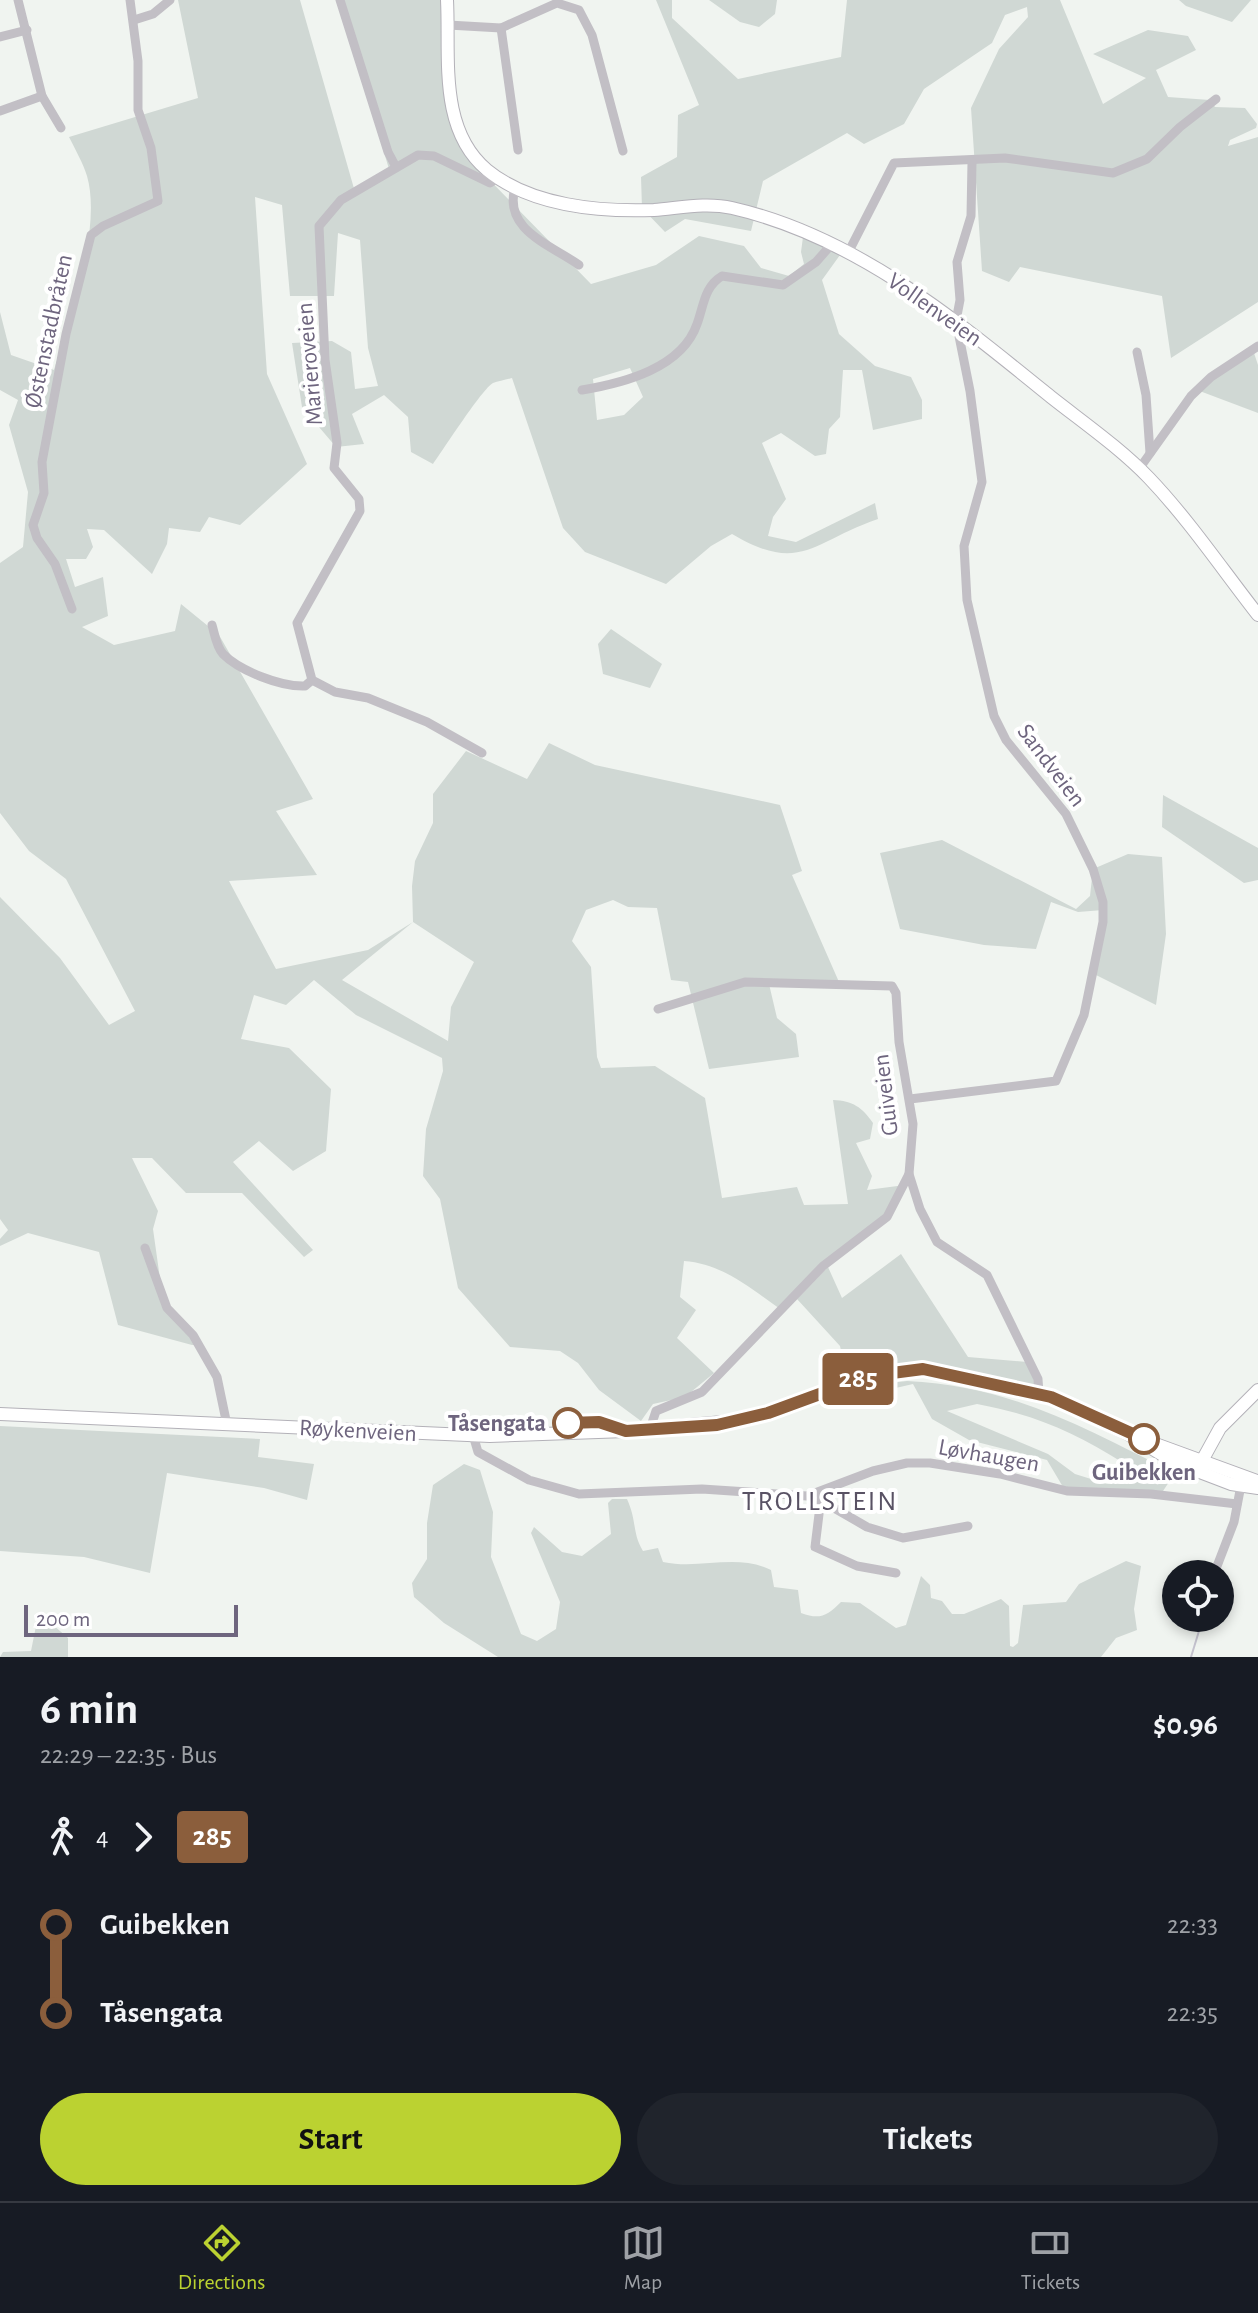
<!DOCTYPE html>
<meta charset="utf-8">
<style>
:root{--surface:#171b24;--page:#20242c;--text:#f1f3f6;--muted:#9ea1a6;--line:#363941;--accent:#bbd231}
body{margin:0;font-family:"Alegreya Sans",sans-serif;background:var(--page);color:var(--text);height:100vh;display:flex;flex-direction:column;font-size:30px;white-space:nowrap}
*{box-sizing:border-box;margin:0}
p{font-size:26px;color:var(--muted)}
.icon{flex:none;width:44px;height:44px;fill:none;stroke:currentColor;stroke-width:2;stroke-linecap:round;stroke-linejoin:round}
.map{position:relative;height:1657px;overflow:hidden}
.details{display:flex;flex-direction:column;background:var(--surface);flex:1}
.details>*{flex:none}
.badge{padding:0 16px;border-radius:6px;font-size:28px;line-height:52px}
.controls{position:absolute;left:1162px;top:1560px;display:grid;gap:16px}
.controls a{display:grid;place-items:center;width:72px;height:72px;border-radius:50%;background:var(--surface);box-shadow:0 4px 12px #0003;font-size:40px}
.scale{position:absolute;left:24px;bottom:20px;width:214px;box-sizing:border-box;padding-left:8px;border:4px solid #6e657e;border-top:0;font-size:22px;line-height:28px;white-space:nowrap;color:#6e657e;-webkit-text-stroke:6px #fff;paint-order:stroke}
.map>.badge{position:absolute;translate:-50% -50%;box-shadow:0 0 0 4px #fff}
.legs{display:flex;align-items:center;gap:12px;height:88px;padding:0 40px;font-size:26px}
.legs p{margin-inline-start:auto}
.headline{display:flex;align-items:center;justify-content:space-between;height:136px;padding:0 40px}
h1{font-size:44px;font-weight:700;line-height:60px}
.primary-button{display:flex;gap:16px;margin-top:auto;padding:16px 40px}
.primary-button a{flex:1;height:92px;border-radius:48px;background:var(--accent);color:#111;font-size:32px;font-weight:700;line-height:92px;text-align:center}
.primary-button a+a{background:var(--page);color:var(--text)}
ul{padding:0 40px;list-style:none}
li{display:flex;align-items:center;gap:28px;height:88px;font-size:30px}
li i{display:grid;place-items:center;width:12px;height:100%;margin:0 10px;background:currentColor}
li i::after{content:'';width:20px;height:20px;margin:-10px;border:6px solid;border-radius:50%;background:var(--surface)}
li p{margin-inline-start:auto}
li:first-child i{background:linear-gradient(#0000 50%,currentColor 0)}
li:last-child i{background:linear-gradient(currentColor 50%,#0000 0)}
.dock{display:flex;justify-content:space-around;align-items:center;height:112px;border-top:2px solid var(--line);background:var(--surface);font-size:22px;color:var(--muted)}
.dock a{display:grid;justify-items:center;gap:4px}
.dock .selected{color:var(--accent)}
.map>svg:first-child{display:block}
</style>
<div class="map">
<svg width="1258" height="1657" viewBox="0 0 1258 1657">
<rect width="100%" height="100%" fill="#f0f4f0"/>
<g fill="#d0d8d4" fill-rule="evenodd">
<path d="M178,0h122l55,192 34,-23 -51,-169h106l6,122 22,40 119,122 65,-19 43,-29 45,10 17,22 28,8 15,-12 -3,-12 2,-15 37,18 -18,25 17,54 36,32 36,11 11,23v19l-49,11 -11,-60h-19l-3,47 -11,12 -3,25 -11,2 -34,-23 -19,10 24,56 -13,18 -5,19 28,6 79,-39 3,16c-65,22 -77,56 -146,15l-21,12 -45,38 -81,-32 -22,-24 -51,-150c-6,2 -14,3 -19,5 -11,6 -49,66 -60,81l-22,-12 -3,-35 -24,-22 -32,19 12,30 -28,3 -34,-40 -10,-64 40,-2 19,11 4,37 23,-3 -10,-38 -8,-108 -22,-7 -4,63h-44l-8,-91 -27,-8 12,177 40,90 -67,61 -31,-8 -9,15 -31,-4 -2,16 -15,30 -48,-44 -17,-1 6,18 -7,12h-20l9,28 28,-10 5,39 -26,11 32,18 61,-14 6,-27 38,31 94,164 -37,12 41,64 -88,6 47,88 92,-19 45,-28 -1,-36 3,-25 18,-38v-29l33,-43 61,28 22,-36 46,22 185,40 22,66 -10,4 47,107 -70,2 8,34 19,16 3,23 -90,12 -21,-87 -17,-2 -14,-72 -29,-1 -15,-7 -27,10 -14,31 19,26 6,90 4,11 54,-2 50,32 17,100 75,-11 7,18 44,-1 -15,-104c20,1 29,7 40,23l-3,16 -14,4 16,33 -5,14 38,-5 -20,33 -43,33 -59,60c-32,-22 -59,-47 -99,-50l-4,36 16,13 -19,28 37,35 -29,24 -32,7 -12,17 -42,-31 -21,-27 -18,-12 -50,-4 -52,-59 -18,-89 -17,-23 3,-47 17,-58 -1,-13 -86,-43 -42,-35 -28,25 -32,-10 -13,44 48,9 42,41 -5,62 -33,20 -34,-30 -26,21 80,88 -9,7 -62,-64h-56l-34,-35h-20l26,53 -5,18 10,71 33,45h-4l-74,-20 -19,-73 -71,-19 -28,13v-7l8,-9 -8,-11v-322l60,61 49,67 26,-14 -69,-132 -37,-28 -29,-38v-250l23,-16 5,-55 -19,-67 9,-25 -18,-10v-78l11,43 43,15c16,-52 48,-142 33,-194 -4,-13 -12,-27 -18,-39l129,-39zM630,368l13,29 -19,18 -27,5 -4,-41zM413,922l61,40 -23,45 -3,34 -106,-61z"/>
<polygon points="656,0 672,0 672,18 738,79 841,57 847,0 1060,0 1103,104 1146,78 1093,54 1148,30 1188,36 1196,50 1156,70 1168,97 1210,100 1215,107 1245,108 1257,124 1256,128 1230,140 1228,146 1258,137 1258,302 1171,358 1162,296 1020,267 1009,282 982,271 971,108 999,49 1028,17 1027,7 1005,15 992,43 924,89 904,124 864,144 847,133 763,181 751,231 685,219 665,232 642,208 641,177 677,157 678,115 699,105"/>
<polygon points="709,0 777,0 775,14 759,27 740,22"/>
<polygon points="1179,0 1251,0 1232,22 1186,6"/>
<polygon points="1253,350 1258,365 1258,413 1197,390"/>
<polygon points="611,629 662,664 650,688 603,674 598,644"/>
<polygon points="1163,795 1258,848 1258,880 1244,883 1162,827"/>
<polygon points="942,840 1076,909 1090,896 1093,869 1128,854 1162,857 1166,934 1156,1005 1094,974 1103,910 1078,912 1051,902 1036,949 984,945 900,929 880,853"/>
<polygon points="901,1254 968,1357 1027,1362 1037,1388 946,1367 890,1366 879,1352 864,1372 847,1378 840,1346 797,1299 828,1267 842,1298"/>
<path d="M907,1381c106,5 176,47 268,92l-14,21 -98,-7 -16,-27 -78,-20 -37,-21 -19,-35 -26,6 -32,15 -9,-9 35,-12zM977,1404c59,11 97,28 148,60l4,7 -4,9 -18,4 -32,-10 -27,-20 -101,-43z"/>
<polygon points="0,1426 260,1439 258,1457 314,1464 307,1500 264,1488 167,1473 150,1573 84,1557 0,1551"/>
<path d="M464,1464l16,6 13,42 -2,45 30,77 16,7 19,-12 4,-27 -29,-69 3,-6 28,25 20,4 29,-22 -3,-31 4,-4h15c10,22 5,34 16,52l15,-3 5,14c37,8 73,-9 108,8l3,17 24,3 3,23c19,7 26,3 40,-11l19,1 36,25 10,-3 15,-49 9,9 1,13 11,3 10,13h12l37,-15 8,7 1,40 3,1 5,-4 5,-38 43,-3 13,-18 47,-23 15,5 -7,43 3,21 -21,8 -15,19h-603l-54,-34 -30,-26 -2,-14 15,-24v-36l6,-38z"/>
<polygon points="45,1618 68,1638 68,1657 0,1657 3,1652 31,1651 36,1626"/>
</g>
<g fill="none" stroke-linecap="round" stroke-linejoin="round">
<polyline stroke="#c4c2ce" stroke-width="2" points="1191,1657 1203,1618"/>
<g stroke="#b3b1b8" stroke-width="14">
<g id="major">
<path d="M447,0c3,57 -9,129 40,170 44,36 113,42 167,40 26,-2 52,-8 78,-2 123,28 224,112 319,189 33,26 69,51 98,81 40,42 73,91 109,137"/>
<polyline points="0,1414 490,1436 626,1431 744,1420 869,1376 923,1369 1051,1397 1128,1434 1176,1463 1231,1484 1258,1488"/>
<polyline points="1150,1442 1257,1481"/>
<polyline points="1198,1468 1220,1428 1258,1390"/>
</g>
</g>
<g stroke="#c2bfc5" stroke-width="9">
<polyline points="18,0 42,96 61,128"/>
<polyline points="340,0 388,152 396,167"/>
<polyline points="134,20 153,14 170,0"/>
<polyline points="448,25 501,28 557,3 579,10 592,35 623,151"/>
<polyline points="501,28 518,150"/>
<polyline points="0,37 27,30"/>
<polyline points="0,111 42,96"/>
<path d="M515,188c-12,42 36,57 64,77"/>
<polyline points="848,253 894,163 1005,158 1113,173 1147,159 1180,127 1216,99"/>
<polyline points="1137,352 1146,395 1150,453"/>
<path d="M582,390c42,-7 100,-22 115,-66 7,-19 7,-37 25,-48l61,9 33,-23 15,-17"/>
<polyline points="1139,469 1191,396 1211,377 1258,346"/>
<polyline points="72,609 55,564 37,538 33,525 44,493 42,462 66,334 91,235 103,226 158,201 151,148 138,110 138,61 130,0"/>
<path d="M212,625c3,10 4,21 11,29 17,17 58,33 82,32l7,-6"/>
<polyline points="482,753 427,722 368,698 335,692 312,680 297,623 360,511 359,499 334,468 337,443 325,360 319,226 341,200 418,155 434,156 490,183 498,178"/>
<polyline points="658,1009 745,982 892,986 896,993 899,1042 913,1124 909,1174 920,1209 937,1242 987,1275 1038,1379 1039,1394"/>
<polyline points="910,1099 1056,1081 1084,1015 1103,922 1103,902 1093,869 1066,814 1006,740 994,716 967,600 964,546 982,482 970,391 956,321 960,300 957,262 971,216 972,162"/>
<polyline points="145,1248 167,1308 193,1335 217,1377 227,1425"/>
<polyline points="650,1429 656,1411 702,1392 823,1266 887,1217 909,1174"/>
<polyline points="473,1435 478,1452 529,1480 579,1494 702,1489 807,1496 873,1471 907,1463 930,1463 1000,1474 1067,1491 1151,1494 1237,1504"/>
<polyline points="821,1498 815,1547 857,1566 896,1573"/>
<polyline points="822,1501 867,1527 903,1538 968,1526"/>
<polyline points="1214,1574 1234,1522 1242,1480"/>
</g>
<use href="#major" stroke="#fff" stroke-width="12"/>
</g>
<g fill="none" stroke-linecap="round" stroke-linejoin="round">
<g stroke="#fff" stroke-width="18">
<polyline id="line-1" points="568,1423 599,1422 626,1431 717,1425 768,1413 869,1376 923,1369 1051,1397 1144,1439"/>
</g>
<use href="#line-1" stroke="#8b5e3c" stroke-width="12"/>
</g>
<g fill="#fff" stroke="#8b5e3c" stroke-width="4">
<circle cx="568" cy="1423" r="14"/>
<circle cx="1144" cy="1439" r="14"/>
</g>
<g text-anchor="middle" stroke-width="8" stroke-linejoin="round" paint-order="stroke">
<g font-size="24" fill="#6e657e" stroke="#fff">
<text transform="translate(935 309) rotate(35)" y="8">Vollenveien</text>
<text transform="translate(48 331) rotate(-78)" y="8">Østenstadbråten</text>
<text transform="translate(309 364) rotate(-95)" y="8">Marieroveien</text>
<text transform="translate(1052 765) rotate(53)" y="8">Sandveien</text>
<text transform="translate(885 1095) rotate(-97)" y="8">Guiveien</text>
<text transform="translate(358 1430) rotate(3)" y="8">Røykenveien</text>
<text transform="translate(989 1455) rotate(10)" y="8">Løvhaugen</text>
</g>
<g font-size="24" font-weight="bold" fill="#6e657e" stroke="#fff" text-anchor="end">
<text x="546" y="1431">Tåsengata</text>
<text x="1144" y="1480" text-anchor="middle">Guibekken</text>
</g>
<g font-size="28" letter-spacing="2" fill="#595264" stroke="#fff">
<text x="820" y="1510">TROLLSTEIN</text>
</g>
</g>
</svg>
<div class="controls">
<a><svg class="icon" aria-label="locate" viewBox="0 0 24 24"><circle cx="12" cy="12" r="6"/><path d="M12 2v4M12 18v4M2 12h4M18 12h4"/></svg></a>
</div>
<div class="scale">200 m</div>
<b class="badge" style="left:858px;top:1379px;background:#8b5e3c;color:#fff">285</b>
</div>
<section class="details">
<div class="headline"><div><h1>6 min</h1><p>22:29 – 22:35 · Bus</p></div><b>$0.96</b></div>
<div class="legs"><svg class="icon" aria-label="walk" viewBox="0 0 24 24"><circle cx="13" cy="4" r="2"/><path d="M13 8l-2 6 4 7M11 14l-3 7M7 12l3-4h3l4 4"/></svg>4<svg class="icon" aria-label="forward" viewBox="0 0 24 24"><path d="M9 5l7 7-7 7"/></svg><b class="badge" style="background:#8b5e3c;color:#fff">285</b></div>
<ul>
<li><i style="color:#8b5e3c"></i><b>Guibekken</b><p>22:33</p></li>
<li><i style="color:#8b5e3c"></i><b>Tåsengata</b><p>22:35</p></li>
</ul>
<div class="primary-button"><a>Start</a><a>Tickets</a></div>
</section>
<nav class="dock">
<a class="selected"><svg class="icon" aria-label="directions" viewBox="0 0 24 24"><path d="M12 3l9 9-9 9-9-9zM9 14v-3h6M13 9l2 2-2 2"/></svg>Directions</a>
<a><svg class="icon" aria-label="map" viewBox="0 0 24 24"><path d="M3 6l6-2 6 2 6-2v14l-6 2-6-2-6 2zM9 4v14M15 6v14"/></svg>Map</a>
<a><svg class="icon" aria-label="tickets" viewBox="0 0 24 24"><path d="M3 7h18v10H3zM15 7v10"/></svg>Tickets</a>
</nav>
